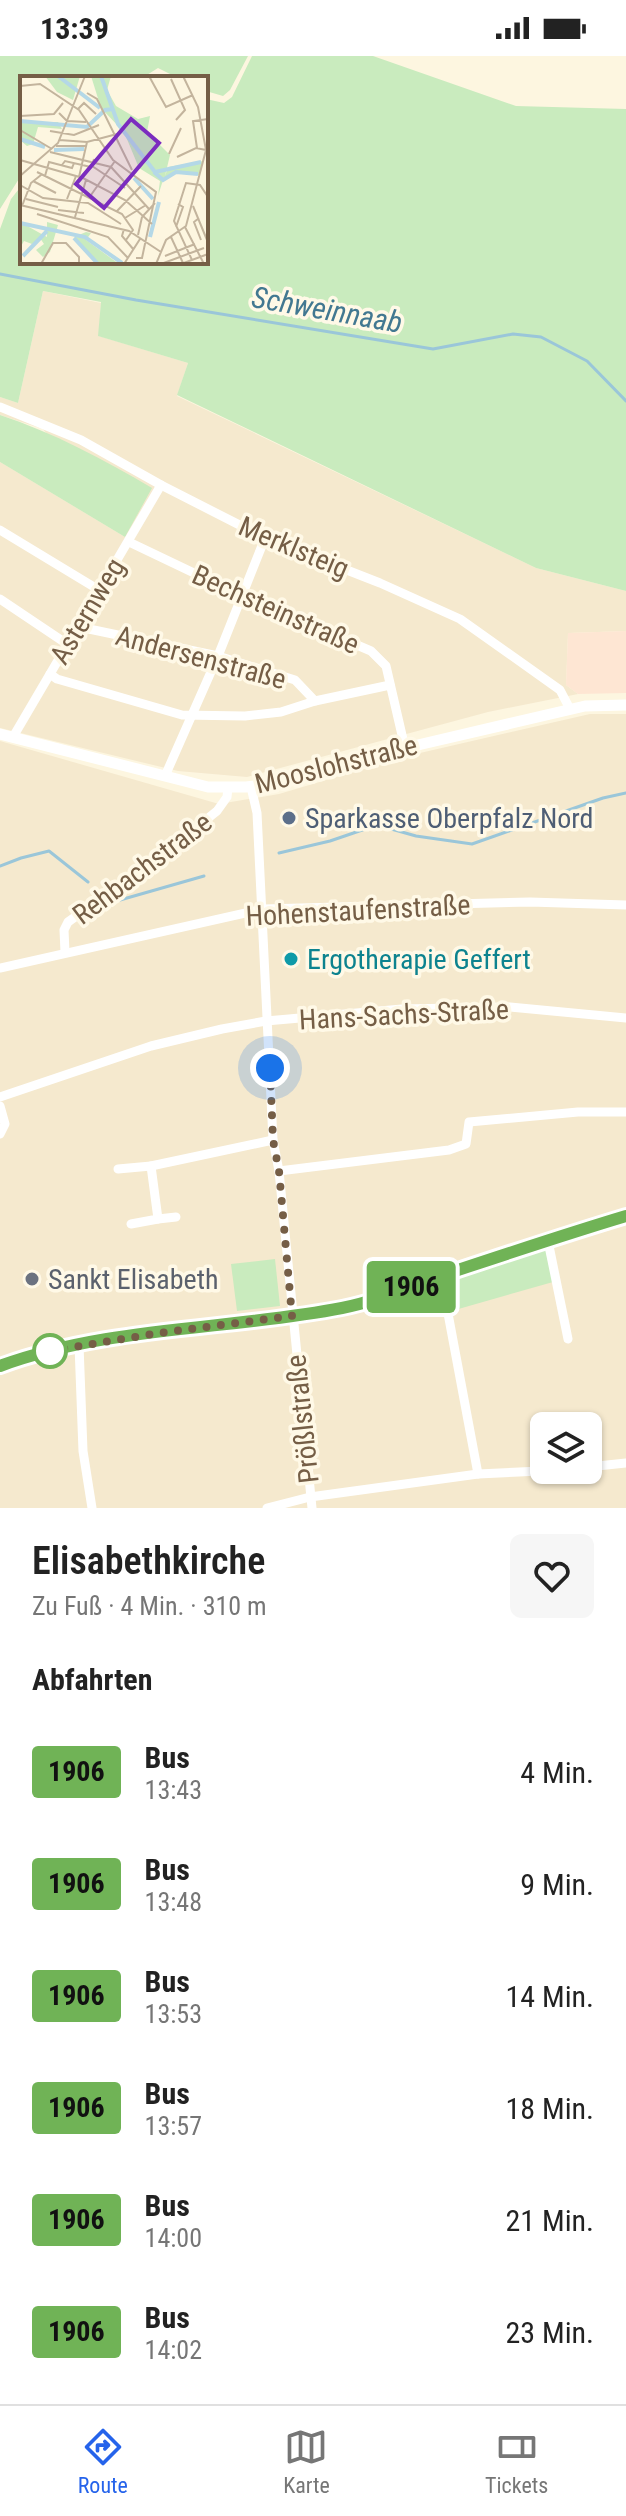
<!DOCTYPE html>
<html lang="de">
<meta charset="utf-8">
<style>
:root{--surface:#fff;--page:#f6f6f6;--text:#222;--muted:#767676;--line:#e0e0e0;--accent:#2563eb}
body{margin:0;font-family:"Roboto Condensed",sans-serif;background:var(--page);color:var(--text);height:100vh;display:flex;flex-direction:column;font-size:30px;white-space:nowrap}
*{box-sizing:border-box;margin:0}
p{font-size:26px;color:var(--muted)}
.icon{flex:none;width:44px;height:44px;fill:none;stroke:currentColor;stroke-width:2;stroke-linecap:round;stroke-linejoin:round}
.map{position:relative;height:1452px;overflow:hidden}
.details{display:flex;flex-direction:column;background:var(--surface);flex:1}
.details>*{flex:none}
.badge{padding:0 16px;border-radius:6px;font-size:28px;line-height:52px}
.buttons{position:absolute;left:530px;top:1356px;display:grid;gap:16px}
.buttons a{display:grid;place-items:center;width:72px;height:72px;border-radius:12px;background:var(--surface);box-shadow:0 2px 6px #0004;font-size:40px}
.you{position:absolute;width:40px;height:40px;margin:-20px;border:6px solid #fff;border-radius:50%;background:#1a73e8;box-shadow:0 0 0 12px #1a73e833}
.map>.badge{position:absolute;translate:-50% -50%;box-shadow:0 0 0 4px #fff}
h2{padding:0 32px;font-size:30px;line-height:72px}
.round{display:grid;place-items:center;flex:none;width:84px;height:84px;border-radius:12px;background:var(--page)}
.head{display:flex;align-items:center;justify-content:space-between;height:136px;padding:0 32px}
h1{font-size:38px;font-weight:600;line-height:60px}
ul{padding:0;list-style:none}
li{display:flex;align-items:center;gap:24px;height:112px;padding:0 32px}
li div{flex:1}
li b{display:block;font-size:30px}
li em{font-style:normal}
li .badge{min-width:88px;font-weight:700;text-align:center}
.status{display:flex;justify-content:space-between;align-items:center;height:56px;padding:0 40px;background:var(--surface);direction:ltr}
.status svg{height:22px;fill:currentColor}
.dock{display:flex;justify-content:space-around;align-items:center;height:112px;border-top:2px solid var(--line);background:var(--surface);font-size:22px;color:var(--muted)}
.dock a{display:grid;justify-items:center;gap:4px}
.dock .current{color:var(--accent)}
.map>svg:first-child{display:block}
</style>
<div class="status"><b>13:39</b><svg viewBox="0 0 49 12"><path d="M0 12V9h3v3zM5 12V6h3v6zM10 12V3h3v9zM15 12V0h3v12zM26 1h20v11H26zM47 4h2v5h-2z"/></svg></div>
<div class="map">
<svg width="626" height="1452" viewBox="0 0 626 1452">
<rect width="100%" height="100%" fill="#fdf6e0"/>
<g fill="#f5e9ce" fill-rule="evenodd">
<polygon points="43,235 101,247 99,280 188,307 177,340 536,512 626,535 626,575 568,577 566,629 578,638 488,656 247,721 178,715 0,672 0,406 125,481 43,373 0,359 0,341 18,347"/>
<path d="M590,658h36v794h-626v-767l219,63 60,-10 128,-38zM544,1370h44v44h-44z"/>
</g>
<polygon fill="#fee6d3" points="626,575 626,637 578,638 566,629 568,577"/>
<g fill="#c9ebbe">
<polygon points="0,0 248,0 230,34 223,40 206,35 206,22 178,22 158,12 142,22 22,22 22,118 0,153"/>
<polygon points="252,0 373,0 516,50 626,53 626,535 536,512 177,339 188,307 98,280 101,246 43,235 18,347 0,341 0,173 11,143 22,129 22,206 206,206 206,43 224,47 232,41"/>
<path d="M0,359c54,18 103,44 152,73l-27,49 -125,-75z"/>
<polygon points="545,1192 553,1226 455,1254 447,1223"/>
<polygon points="275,1203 280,1250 237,1255 231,1208"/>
</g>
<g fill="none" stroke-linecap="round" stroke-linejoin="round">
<g stroke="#9ac6d9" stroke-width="3">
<polyline points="0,218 136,244 433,293 513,278 541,281 587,305 626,345"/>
<polyline points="279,797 330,785 377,769 416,780 472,788 603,742 626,737"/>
<polyline points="0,810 21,802 49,795 88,826"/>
<polyline points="113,846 204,820"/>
</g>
<g stroke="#fff" stroke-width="9">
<polyline points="0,351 81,384 161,429 265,482 380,527 460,563 560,634 570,653"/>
<polyline points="0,474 99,534"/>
<polyline points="129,486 240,539 371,595 386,610 405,692"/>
<polyline points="0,543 67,588"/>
<polyline points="81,567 89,573 218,600 295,624 315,645"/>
<polyline points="50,618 57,623 182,659 245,660 281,656 315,645 390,629"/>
<polyline points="13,681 161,429"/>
<polyline points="165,720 218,600 265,482"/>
<polyline points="251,731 257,757 273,1084 279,1115 312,1452"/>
<polyline points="65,896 64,874 68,866 167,795 217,755 227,741 228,731"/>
<polyline points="0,912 263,853 530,846 626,849"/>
<polyline points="0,1041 151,990 222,973 266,965 402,953 510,951 626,962"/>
<polyline points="0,1050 5,1068 0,1078"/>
<polyline points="118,1113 151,1110"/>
<polyline points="279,1115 449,1094 466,1088 469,1066 578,1056 626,1056"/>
<polyline points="158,1163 176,1161"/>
<polyline points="131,1168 158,1163 151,1110 273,1084"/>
<polyline points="548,1185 568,1283"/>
<polyline points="441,1220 478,1418"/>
<polyline points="79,1289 83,1395 92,1452"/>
<path d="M0,1310c109,-39 229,-35 342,-58 34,-7 66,-20 99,-32 61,-22 123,-42 185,-60"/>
<polyline points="588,1411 626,1407"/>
<polyline points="267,1452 310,1441 478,1418 563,1414"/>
</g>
<polyline stroke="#fff" stroke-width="11" points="0,678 208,731 246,731 271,728 405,692 585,650 626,649"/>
</g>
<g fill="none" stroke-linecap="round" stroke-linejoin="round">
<g stroke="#fff" stroke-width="18">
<path id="line" d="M0,1310c109,-40 229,-36 342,-58 36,-7 69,-22 104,-34 60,-20 120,-40 180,-58"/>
</g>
<use href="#line" stroke="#70b356" stroke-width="12"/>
<polyline stroke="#755e46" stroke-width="8" stroke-dasharray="0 14.4" points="50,1295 159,1277 292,1260 279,1115 273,1084 270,1012"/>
</g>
<circle fill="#5c6f8a" stroke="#fff9e7" stroke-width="3" cx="289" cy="762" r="8"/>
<circle fill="#0f9aa8" stroke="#fff9e7" stroke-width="3" cx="291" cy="903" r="8"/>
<circle fill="#6b7280" stroke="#fff9e7" stroke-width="3" cx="32" cy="1223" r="8"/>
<circle fill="#fff" stroke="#70b356" stroke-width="4" cx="50" cy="1295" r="16"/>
<g text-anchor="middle" stroke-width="7" stroke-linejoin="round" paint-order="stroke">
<g font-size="28" fill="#755e46" stroke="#fff9e7">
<text transform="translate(294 491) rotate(23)" y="10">Merklsteig</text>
<text transform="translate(276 553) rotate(24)" y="10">Bechsteinstraße</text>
<text transform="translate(87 555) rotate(-59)" y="10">Asternweg</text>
<text transform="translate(201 601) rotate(15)" y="10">Andersenstraße</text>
<text transform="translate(336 708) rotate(-14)" y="10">Mooslohstraße</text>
<text transform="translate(142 812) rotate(-37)" y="10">Rehbachstraße</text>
<text transform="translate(358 854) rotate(-3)" y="10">Hohenstaufenstraße</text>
<text transform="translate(404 958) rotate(-3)" y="10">Hans-Sachs-Straße</text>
<text transform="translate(302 1363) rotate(-96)" y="10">Prößlstraße</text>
</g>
<g font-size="28" fill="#4e5e75" stroke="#fff9e7" text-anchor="start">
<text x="305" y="772">Sparkasse Oberpfalz Nord</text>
</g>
<g font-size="28" fill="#0d838f" stroke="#fff9e7" text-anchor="start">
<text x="307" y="913">Ergotherapie Geffert</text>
</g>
<g font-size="28" fill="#5b616d" stroke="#fff9e7" text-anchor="start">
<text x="48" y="1233">Sankt Elisabeth</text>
</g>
<g font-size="30" font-style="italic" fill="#427891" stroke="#fff9e7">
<text transform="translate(327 254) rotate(10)" y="10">Schweinnaab</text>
</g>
</g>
<g transform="translate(20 20)">
<rect width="188" height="188" fill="#fdf6e0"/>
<path d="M25,0h35l-7,24 -16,-8zM71,0h20l-4,14 9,16 22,13 12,-3 -3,16 23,23 -5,21 3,-9 35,-6 -4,14 -24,-3 -12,8 -5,16 2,-15 -21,-13 -15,-36 -6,4v10l-1,-13 4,-4 -20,-21zM0,46h38l4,7 -24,-2 -5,17 -6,2 -7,-6zM0,146l27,15v-15l11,3 -8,27 -7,5 -7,-7 8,-6 -4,-6 -8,6 -8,-3 -4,7zM66,156l5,1 -5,7 33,24h-20l-25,-27z" fill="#c9ebbe"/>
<path fill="none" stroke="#b4d8e7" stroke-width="4" d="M38,0l42,32M81,0l17,48 37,48 46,-10M0,45l67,6 18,-17 8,-1M0,63l25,8M34,74l30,-1M134,96l9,8 13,-8 22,2M114,102l19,21M0,147l65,14 37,26M130,161l9,-35M54,162l24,26M3,180l24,-25"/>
<path fill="none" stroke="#c3b49d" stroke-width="2" d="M129,0l17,31 27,-12M151,3l14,31 -9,10M0,10l20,-2 39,26 34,50 43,32 -14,66h-6M67,17l10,6 35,71M58,33l6,-6 12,11M39,37l8,8 19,1M0,40l34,-2 9,-11M0,54l32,19M30,55l24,4 25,-10M39,64l28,2 30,-8M36,70h31M177,72l-4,-27 15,-2M30,76l61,15 38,42M149,78l12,-26M157,81l19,-9 10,2M0,84l63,18 42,22 27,24M42,89l3,-4 26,6 3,-8M72,90l33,22M17,96l85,42 11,16 -7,10M0,100l38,-33 27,-67M25,100l4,-14 23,6 2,-5M59,101l8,-35M13,105l23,12M0,109l23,13 45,5 33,21M71,119l24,-34M6,123l32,8M47,123l9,-23M0,129l109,26 32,21M2,130l9,-23 10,-8M173,130l14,34M38,134l26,3M97,135l24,-25M17,138l71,23 20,21M55,141l11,-37M105,142l21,-13M179,142l-5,4 7,18M156,151l7,-20 -5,-3M165,151l19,37M104,153l-2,7 12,14M118,159l4,-18 13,-14M151,161l12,26M145,180l30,-12M172,184l-18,-39 12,-38 14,2 8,12M21,188l12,-21h13l13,14v7M104,188l16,-25M136,188l10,-24 20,-14 20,-76 -8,-43 -15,-31M141,188l43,-16M161,188l27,-10"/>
<path fill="#7b2cbf" fill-opacity="0.15" stroke="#7b2cbf" stroke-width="4" d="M111,43l28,24 -55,65 -28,-24z"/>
<rect width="188" height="188" fill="none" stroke="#755e46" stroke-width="4"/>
</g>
</svg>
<div class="buttons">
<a><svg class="icon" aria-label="layers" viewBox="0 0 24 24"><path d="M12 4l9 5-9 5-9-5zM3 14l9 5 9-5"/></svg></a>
</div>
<div class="you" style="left:270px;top:1012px"></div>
<b class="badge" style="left:411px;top:1231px;background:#70b356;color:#111">1906</b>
</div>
<section class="details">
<div class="head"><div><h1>Elisabethkirche</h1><p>Zu Fuß · 4 Min. · 310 m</p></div><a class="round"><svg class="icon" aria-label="heart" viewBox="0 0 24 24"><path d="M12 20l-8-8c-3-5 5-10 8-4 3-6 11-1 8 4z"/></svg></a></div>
<h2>Abfahrten</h2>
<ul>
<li><span class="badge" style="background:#70b356;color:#111">1906</span><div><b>Bus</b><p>13:43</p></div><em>4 Min.</em></li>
<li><span class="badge" style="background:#70b356;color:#111">1906</span><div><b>Bus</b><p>13:48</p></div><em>9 Min.</em></li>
<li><span class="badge" style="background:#70b356;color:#111">1906</span><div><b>Bus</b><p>13:53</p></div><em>14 Min.</em></li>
<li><span class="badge" style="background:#70b356;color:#111">1906</span><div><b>Bus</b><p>13:57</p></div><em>18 Min.</em></li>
<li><span class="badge" style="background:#70b356;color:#111">1906</span><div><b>Bus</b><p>14:00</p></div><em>21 Min.</em></li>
<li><span class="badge" style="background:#70b356;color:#111">1906</span><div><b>Bus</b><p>14:02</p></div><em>23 Min.</em></li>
</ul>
</section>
<nav class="dock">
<a class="current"><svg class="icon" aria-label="directions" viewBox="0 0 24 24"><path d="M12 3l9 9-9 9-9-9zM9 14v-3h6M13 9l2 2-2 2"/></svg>Route</a>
<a><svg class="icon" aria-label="map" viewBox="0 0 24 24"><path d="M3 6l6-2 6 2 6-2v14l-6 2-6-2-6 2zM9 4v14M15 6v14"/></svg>Karte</a>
<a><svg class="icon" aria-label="tickets" viewBox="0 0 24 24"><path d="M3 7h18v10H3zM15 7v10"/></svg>Tickets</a>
</nav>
